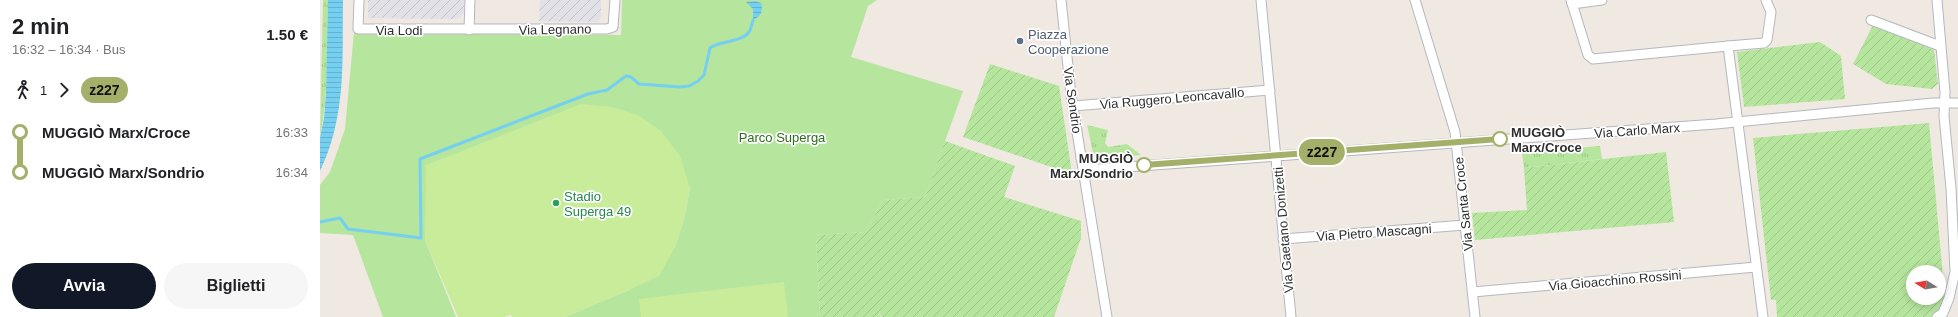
<!DOCTYPE html>
<html lang="it">
<meta charset="utf-8">
<style>
:root{--surface:#fff;--page:#f6f6f6;--text:#202124;--muted:#757577;--accent:#111827}
body{margin:0;font-family:Helvetica,sans-serif;background:var(--page);color:var(--text);height:100vh;display:flex;flex-direction:column;font-size:15px;white-space:nowrap}
*{box-sizing:border-box;margin:0}
p{font-size:13px;color:var(--muted)}
.icon{flex:none;width:22px;height:22px;fill:none;stroke:currentColor;stroke-width:2;stroke-linecap:round;stroke-linejoin:round}
.map{position:relative;flex:1;overflow:hidden}
.details{display:flex;flex-direction:column;background:var(--surface);width:320px}
.details>*{flex:none}
.badge{padding:0 8px;border-radius:13px;font-size:14px;line-height:26px}
.needle{width:26px;rotate:281deg}
.controls{position:absolute;left:1586px;top:265px;display:grid;gap:8px}
.controls a{display:grid;place-items:center;width:40px;height:40px;border-radius:50%;background:var(--surface);box-shadow:0 2px 10px #0003;font-size:20px}
.map>.badge{position:absolute;translate:-50% -50%;box-shadow:0 0 0 2px #fff}
.legs{display:flex;align-items:center;gap:6px;height:44px;padding:0 12px;font-size:13px}
.legs p{margin-inline-start:auto}
.overview{display:flex;align-items:center;justify-content:space-between;height:68px;padding:0 12px}
h1{font-size:22px;font-weight:800;line-height:30px}
.primary-button{display:flex;gap:8px;margin-top:auto;padding:8px 12px}
.primary-button a{flex:1;height:46px;border-radius:24px;background:var(--accent);color:#fff;font-size:16px;font-weight:800;line-height:46px;text-align:center}
.primary-button a+a{background:var(--page);color:var(--text)}
ul{padding:0 12px;list-style:none}
li{display:flex;align-items:center;gap:14px;height:40px;font-size:15px}
li i{display:grid;place-items:center;width:6px;height:100%;margin:0 5px;background:currentColor}
li i::after{content:'';width:10px;height:10px;margin:-5px;border:3px solid;border-radius:50%;background:var(--surface)}
li p{margin-inline-start:auto}
li:first-child i{background:linear-gradient(#0000 50%,currentColor 0)}
li:last-child i{background:linear-gradient(currentColor 50%,#0000 0)}
main{display:flex;flex:1;min-height:0}
.map>svg:first-child{display:block}
</style>
<main>
<section class="details">
<div class="overview"><div><h1>2 min</h1><p>16:32 – 16:34 · Bus</p></div><b>1.50 €</b></div>
<div class="legs"><svg class="icon" aria-label="walk" viewBox="0 0 24 24"><circle cx="13" cy="4" r="2"/><path d="M13 8l-2 6 4 7M11 14l-3 7M7 12l3-4h3l4 4"/></svg>1<svg class="icon" aria-label="forward" viewBox="0 0 24 24"><path d="M9 5l7 7-7 7"/></svg><b class="badge" style="background:#a4b069;color:#111">z227</b></div>
<ul>
<li><i style="color:#a4b069"></i><b>MUGGIÒ Marx/Croce</b><p>16:33</p></li>
<li><i style="color:#a4b069"></i><b>MUGGIÒ Marx/Sondrio</b><p>16:34</p></li>
</ul>
<div class="primary-button"><a>Avvia</a><a>Biglietti</a></div>
</section>
<div class="map">
<svg width="1638" height="317" viewBox="0 0 1638 317">
<defs>
<pattern id="industrial-furrows" width="10" height="10" patternUnits="userSpaceOnUse"><rect width="10" height="10" fill="#e3e1e8"/><path d="M-1 1l2-2M0 10L10 0M9 11l2-2" fill="none" stroke="#c3c1c7"/></pattern>
<pattern id="grass-tufts" width="24" height="20" patternUnits="userSpaceOnUse"><rect width="24" height="20" fill="#b6e59e"/><path d="M3 7l-1-3M5 7V3M7 7l1-3M15 17l-1-3M17 17v-4M19 17l1-3" fill="none" stroke="#9dc588"/></pattern>
<pattern id="garden-furrows" width="10" height="10" patternUnits="userSpaceOnUse"><rect width="10" height="10" fill="#b6e59e"/><path d="M-1 1l2-2M0 10L10 0M9 11l2-2" fill="none" stroke="#9dc588"/></pattern>
<pattern id="water-rules" width="6" height="5" patternUnits="userSpaceOnUse"><rect width="6" height="5" fill="#75cff0"/><path d="M0 2.5h6" fill="none" stroke="#66b2ce"/></pattern>
</defs>
<rect width="100%" height="100%" fill="#efe9e1"/>
<g fill="url(#industrial-furrows)">
<polygon points="48,0 144,0 144,13 138,19 48,18"/>
<polygon points="220,0 281,0 281,18 277,22 219,21"/>
</g>
<g fill="url(#grass-tufts)">
<path d="M3,0h5c-1,46 1,93 -8,138z"/>
<path d="M767,125l21,5 -3,13 3,4 19,-3 14,11c-14,1 -36,8 -48,-2z"/>
<polygon points="1280,146 1282,159 1204,168 1202,153"/>
</g>
<polygon fill="#b6e59e" points="302,0 557,0 548,6 531,57 643,91 605,197 563,200 546,232 496,235 500,317 245,317 309,290 355,247 364,219 370,188 105,240 136,317 63,317 33,235 0,233 0,185 10,172 25,129 34,32 52,33 301,35"/>
<g fill="url(#garden-furrows)" fill-rule="evenodd">
<polygon points="1553,25 1614,50 1618,84 1612,89 1566,84 1533,64"/>
<polygon points="1500,42 1521,56 1525,99 1424,107 1417,52"/>
<polygon points="670,64 739,86 752,174 643,137"/>
<path d="M1609,123l15,165 1,29h-168l-1,-17h-5l-18,-162zM1593,272h26v26h-26z"/>
<polygon points="625,141 695,166 684,197 761,221 761,238 734,317 561,317 559,312 560,317 500,317 496,235 546,232 563,200 605,197"/>
<polygon points="1346,152 1354,222 1155,240 1152,213 1207,210 1204,168"/>
</g>
<g fill="#c9ec9a">
<polygon points="261,104 292,107 318,115 341,131 360,156 370,188 364,219 355,247 339,276 309,290 245,317 192,317 191,315 184,317 138,317 105,240 106,165"/>
<polygon points="464,282 468,317 321,317 319,299"/>
</g>
<g fill="url(#water-rules)">
<path d="M8,0h15c-1,60 4,115 -23,171v-33l4,-20 2,-25z"/>
<path d="M436,1l5,2c3,8 -1,14 -8,17v-11l-7,-7z"/>
</g>
<g fill="none" stroke-linecap="round" stroke-linejoin="round">
<path stroke="#75cff0" stroke-width="3" d="M0,222l20,-4 8,11 73,9 -1,-79 168,-65 19,-4 19,-14 5,1 8,7 41,3 9,-1 9,-5 6,-6 6,-27c10,-8 31,-5 39,-16 2,-3 3,-8 4,-12"/>
<g stroke="#b4b7c1" stroke-width="11">
<g id="street">
<polyline points="39,0 38,29 287,29 293,27 295,0"/>
<polyline points="741,0 751,95 787,317"/>
<polyline points="941,0 971,317"/>
<polyline points="1095,0 1135,132 1155,317"/>
<polyline points="1251,0 1268,55 1273,59 1408,46 1443,317"/>
<polyline points="1617,0 1625,92 1624,116 1631,188 1635,272 1629,298 1623,313 1617,317"/>
<polyline points="1252,4 1282,0"/>
<polyline points="1551,20 1620,46"/>
<polyline points="149,30 150,0"/>
<polyline points="1408,46 1444,43 1447,40 1451,12 1446,0"/>
<polyline points="753,106 950,90"/>
<polyline points="761,158 767,166 779,169 1396,124 1613,103 1638,103"/>
<polyline points="963,239 1145,225"/>
<polyline points="1153,292 1436,267"/>
</g>
</g>
<use href="#street" stroke="#fff" stroke-width="9"/>
</g>
<g fill="none" stroke-linecap="round" stroke-linejoin="round">
<g stroke="#fff" stroke-width="9">
<polyline id="line-1" points="824,165 1180,139"/>
</g>
<use href="#line-1" stroke="#a4b069" stroke-width="6"/>
</g>
<circle fill="#5c6f8a" stroke="#fff" stroke-width="1.5" cx="700" cy="41" r="4"/>
<g fill="#fff" stroke="#a4b069" stroke-width="2">
<circle cx="1180" cy="139" r="7"/>
<circle cx="824" cy="165" r="7"/>
</g>
<circle fill="#2e9e5b" stroke="#fff" stroke-width="1.5" cx="236" cy="203" r="4"/>
<g text-anchor="middle" stroke-width="3.5" stroke-linejoin="round" paint-order="stroke">
<g font-size="13" fill="#2e2e2e" stroke="#fff">
<text transform="translate(235 29) rotate(-1)" y="5">Via Legnano</text>
<text x="79" y="35">Via Lodi</text>
<text transform="translate(852 98) rotate(-5)" y="5">Via Ruggero Leoncavallo</text>
<text transform="translate(753 100) rotate(82)" y="5">Via Sondrio</text>
<text transform="translate(1317 130) rotate(-4)" y="5">Via Carlo Marx</text>
<text transform="translate(1143 204) rotate(-96)" y="5">Via Santa Croce</text>
<text transform="translate(963 230) rotate(-95)" y="5">Via Gaetano Donizetti</text>
<text transform="translate(1054 232) rotate(-4)" y="5">Via Pietro Mascagni</text>
<text transform="translate(1295 280) rotate(-5)" y="5">Via Gioacchino Rossini</text>
</g>
<g font-size="13" fill="#4e5e75" stroke="#fff" text-anchor="start">
<text x="708" y="39">Piazza<tspan x="708" dy="15">Cooperazione</tspan></text>
</g>
<g font-size="13" font-weight="bold" fill="#2e2e2e" stroke="#fff" text-anchor="start">
<text x="1191" y="137">MUGGIÒ<tspan x="1191" dy="15">Marx/Croce</tspan></text>
<text x="813" y="163" text-anchor="end">MUGGIÒ<tspan x="813" dy="15">Marx/Sondrio</tspan></text>
</g>
<g font-size="13" fill="#2c6e1b" stroke="#fff">
<text x="462" y="142">Parco Superga</text>
</g>
<g font-size="13" fill="#27864d" stroke="#fff" text-anchor="start">
<text x="244" y="201">Stadio<tspan x="244" dy="15">Superga 49</tspan></text>
</g>
</g>
</svg>
<div class="controls">
<a><svg class="needle" viewBox="-14 -14 28 28"><path d="M0-13l5 13h-10z" fill="#e53935"/><path d="M0 13l5-13h-10z" fill="#757577"/></svg></a>
</div>
<b class="badge" style="left:1002px;top:152px;background:#a4b069;color:#111">z227</b>
</div>
</main>
